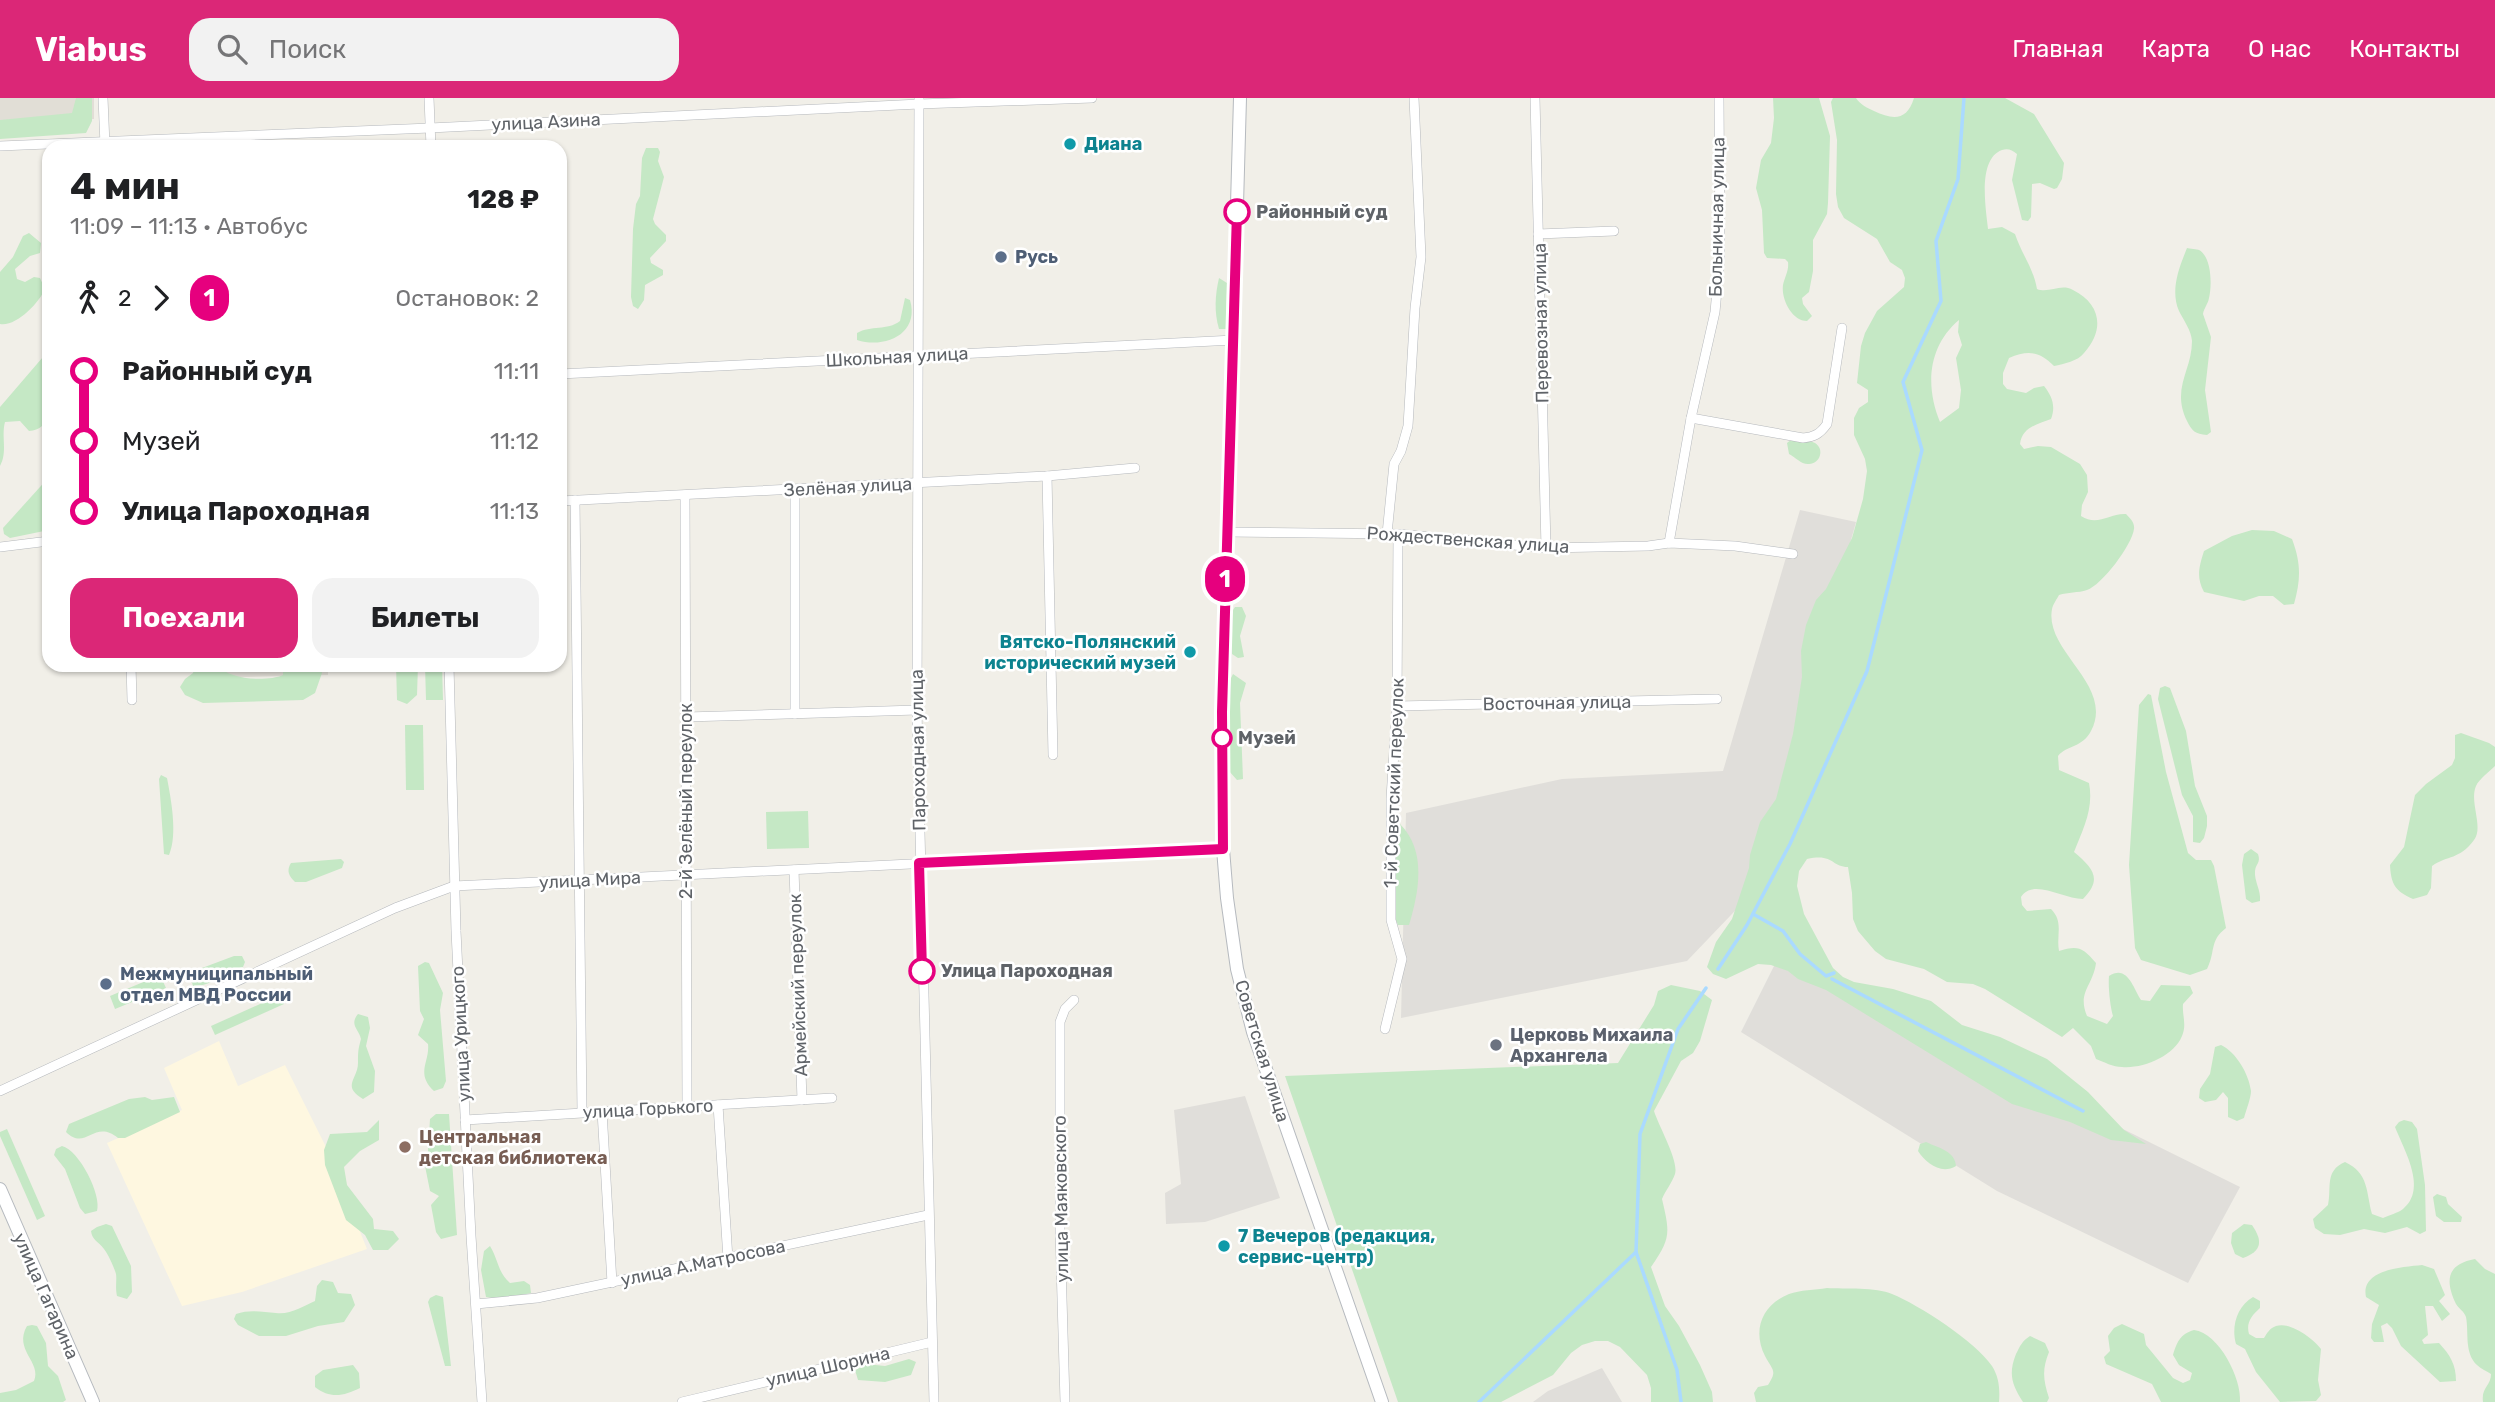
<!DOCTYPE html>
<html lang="ru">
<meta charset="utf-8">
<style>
:root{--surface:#fff;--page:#f2f2f2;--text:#202124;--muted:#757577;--accent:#db2777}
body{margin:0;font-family:Rubik,sans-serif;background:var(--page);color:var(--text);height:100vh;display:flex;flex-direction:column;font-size:26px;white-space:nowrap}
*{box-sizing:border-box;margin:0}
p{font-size:23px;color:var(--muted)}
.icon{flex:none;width:38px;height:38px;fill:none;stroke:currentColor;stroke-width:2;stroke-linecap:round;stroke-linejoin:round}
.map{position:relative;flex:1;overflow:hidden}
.details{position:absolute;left:42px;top:42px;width:525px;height:532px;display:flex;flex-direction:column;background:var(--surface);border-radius:21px;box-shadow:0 2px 5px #0004}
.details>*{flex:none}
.badge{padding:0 14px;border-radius:23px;font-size:24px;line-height:46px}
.map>.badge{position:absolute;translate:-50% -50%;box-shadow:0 0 0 4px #fff}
.legs{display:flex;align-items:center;gap:10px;height:77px;padding:0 28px;font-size:23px}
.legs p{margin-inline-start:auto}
.headline{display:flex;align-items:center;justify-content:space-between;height:119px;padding:0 28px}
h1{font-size:38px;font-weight:700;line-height:52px}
.action{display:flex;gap:14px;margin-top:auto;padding:14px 28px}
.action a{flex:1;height:80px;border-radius:21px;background:var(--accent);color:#fff;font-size:28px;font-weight:700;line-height:80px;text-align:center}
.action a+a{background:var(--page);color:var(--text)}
ul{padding:0 28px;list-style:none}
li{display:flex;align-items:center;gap:24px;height:70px;font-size:26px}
li i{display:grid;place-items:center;width:10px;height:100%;margin:0 9px;background:currentColor}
li i::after{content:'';width:18px;height:18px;margin:-9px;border:5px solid;border-radius:50%;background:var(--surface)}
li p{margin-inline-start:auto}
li:first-child i{background:linear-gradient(#0000 50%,currentColor 0)}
li:last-child i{background:linear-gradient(currentColor 50%,#0000 0)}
header{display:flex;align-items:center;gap:42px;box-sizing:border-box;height:98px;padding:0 35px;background:var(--accent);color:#fff}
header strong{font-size:33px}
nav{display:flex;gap:38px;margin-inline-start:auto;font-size:24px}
.search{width:490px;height:63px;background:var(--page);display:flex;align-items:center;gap:18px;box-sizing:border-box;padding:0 24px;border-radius:21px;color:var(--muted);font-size:26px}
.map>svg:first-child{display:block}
</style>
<header>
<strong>Viabus</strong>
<div class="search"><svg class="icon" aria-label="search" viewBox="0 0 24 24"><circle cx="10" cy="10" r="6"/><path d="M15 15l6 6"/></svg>Поиск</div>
<nav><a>Главная</a><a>Карта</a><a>О нас</a><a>Контакты</a></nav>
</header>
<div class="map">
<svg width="2495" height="1304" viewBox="0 0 2495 1304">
<rect width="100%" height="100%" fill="#f1efe8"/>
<polygon fill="#fef7e0" points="219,943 238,988 285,967 326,1049 367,1151 242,1194 182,1208 107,1045 182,1012 164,970"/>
<g fill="#e0deda">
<polygon points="1800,412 1856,424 1753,794 1687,863 1401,920 1406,715 1562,681 1723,673"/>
<polygon points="1778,860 2240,1089 2188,1185 1997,1093 1741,934"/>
<polygon points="1245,998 1280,1100 1205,1124 1166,1126 1165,1095 1181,1086 1174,1012"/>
<polygon points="1602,1270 1622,1304 1533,1304 1548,1293"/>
</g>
<g fill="#e1ded6">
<polygon points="0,0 94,0 94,21 0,25"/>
<polygon points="207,567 328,567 328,577 207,580"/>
</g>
<g fill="#c5e8c5" fill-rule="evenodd">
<polygon points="76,0 92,0 92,23 86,35 0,41 0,22 72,15"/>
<path d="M1773,0h46l11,38 -2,67 -1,11 -14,26v31l-4,21 -7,6 1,6 9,12 -5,5c-15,0 -26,-22 -24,-36 2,-9 6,-14 5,-23l-3,-3 -18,-1 -3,-5 -2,-43 -6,-22 5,-28 10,-17 3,-25z"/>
<path d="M1833,0h23c4,6 11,10 18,13 19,9 33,10 40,-13h91l29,16 30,49 -2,16 -5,9 -3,1 -14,-6 -8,1 -1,33 -3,4 -6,-1 -10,-40 5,-26c-5,-4 -9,-6 -15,-4 -25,9 -16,59 -14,79l14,-2 13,7c7,21 18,33 22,55 12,5 23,-6 36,1 28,14 32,40 11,63 -6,8 -20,11 -30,13 -15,-15 -26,-16 -45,-8l-6,15v11l4,5 19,4 8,-5 10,-2c8,10 12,20 7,33 -13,5 -29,8 -31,25l4,5 14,-3 13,1 29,17 7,11 1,17 -6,13 -1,11c17,11 28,-3 45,-2 4,4 9,9 8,15 -2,16 -32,56 -47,61 -9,3 -19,2 -28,5 -2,4 -6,9 -7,14 -8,43 63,76 39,122 -9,17 -24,14 -33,25l1,14 30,13c5,26 -6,46 -15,69 19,16 29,27 9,47 -20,0 -50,-21 -62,-2l1,8 5,6 24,-2c13,13 5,26 8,42 18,-6 24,-4 37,12 -3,23 -19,29 -9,53l20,8 6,-8c-3,-10 -5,-30 -4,-40 18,-12 24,11 32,24l9,1 11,-16 29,1 3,7 -10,11c-1,12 4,20 -1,32 -8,20 -39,33 -60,31 -9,0 -18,-5 -26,-8l-5,-13 -18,-18 -11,9 -77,-48 -12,-5 -26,-2 -23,-13 -38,-10 -11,-8 -17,-20 -5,-12 -1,-26 -4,-26c-17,0 -14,-14 -41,-8l-8,12 -2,15 7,28 29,54 10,9 11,5 39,7 38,12 31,24 38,12 47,22 41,33 36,38 22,14 -35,-4 -41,-18 -58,-18 -186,-114 -28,-11 -10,-8 -17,-6 -13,-1 -32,15 -13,-5 -6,-7 9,-25 16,-23 17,-51 1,-13 10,-33 16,-23 17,-65 9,-57 -1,-26 5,-26 10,-25 10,-11 26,-51 11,-39 4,-28 -2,-12 -11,-24v-17l5,-10 9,-6v-12l-11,-7 4,-37 4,-13 12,-22 27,-24 1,-9 -3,-8 -12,-8 -13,-23 -33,-21 -6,-11 -2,-13 1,-54 -6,-38zM1959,222l-1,12 4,13 -6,13 5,32 -2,18 -19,14c-15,-36 -12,-76 19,-102z"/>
<polygon points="646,50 658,50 660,54 658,63 664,79 653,121 655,126 666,137 666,143 650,160 651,165 663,172 663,177 645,187 644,202 638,211 633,208 631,199 633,131 636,106 640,98 642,60"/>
<path d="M29,135l12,10 -1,10 -10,3 -15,13 2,10 8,3 9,-5 6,1 5,11c-6,14 -29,38 -45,35v-52l13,-15 10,-21z"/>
<path d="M2187,150c2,1 11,1 12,2 13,7 13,36 10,48 -1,6 -5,10 -6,16l8,23 -6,53 6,42 -4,3c-12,-1 -15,-4 -20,-14 -16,-33 5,-50 5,-80 -1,-11 -8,-20 -13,-30 -9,-21 0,-43 8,-63z"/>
<path d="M1219,180l8,5 -1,46h-7c-5,-17 -4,-34 0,-51z"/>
<path d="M905,200l5,2c10,34 -25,49 -53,40v-7c14,-8 30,-2 43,-12z"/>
<path d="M49,252c0,16 1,31 -2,46 -2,15 5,33 -18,35l-9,-10 -15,1c-4,15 3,30 -5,44v-59z"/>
<path d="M1792,341c6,1 17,1 23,4 10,6 5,21 -6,21 -7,1 -14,-7 -20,-10l-2,-11z"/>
<polygon points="49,379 49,432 10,440 4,436 3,430"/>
<path d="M2252,432l22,1 18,8c9,24 9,40 2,65l-10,1 -11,-9h-14l-15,5 -40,-9c-8,-15 -5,-25 0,-41l28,-15z"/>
<polygon points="1235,509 1242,509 1246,518 1240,538 1244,559 1238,560 1232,556 1231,515"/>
<path d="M195,567h23c10,15 49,17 65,10v-4l-23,-6h60l2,8 -7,20 -12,7 -100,3 -18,-8 -5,-8 5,-8 8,-6z"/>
<polygon points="396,567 418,567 417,597 407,606 397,602"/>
<polygon points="425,567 442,567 443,602 426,602"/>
<polygon points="1233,576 1246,585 1240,605 1243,681 1237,682 1229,673 1230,582"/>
<polygon points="2165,588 2170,590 2186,633 2195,688 2207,718 2207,728 2204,740 2200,745 2193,744 2193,718 2182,697 2158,601 2160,590"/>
<path d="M2148,596l3,1 15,77 22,81 8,7h15l3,6 12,62c-17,13 -10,23 -19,41l-17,6 -49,-15 -6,-12 -6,-83 10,-160z"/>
<polygon points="405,627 423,627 424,692 406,692"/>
<path d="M2461,635l28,10 6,4v19c-5,5 -16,13 -19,20 -7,16 8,41 -2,54 -15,20 -26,15 -42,26l-1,22 -4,7 -14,4c-18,-8 -22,-15 -23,-34l14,-18 11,-52 11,-11 26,-19 3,-7v-23z"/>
<path d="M161,677l6,3c4,21 11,57 2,77l-5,-1 -5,-75z"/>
<polygon points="808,713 809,750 767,751 766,714"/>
<path d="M1400,726c27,27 19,68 9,101h-11l-3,-7v-93z"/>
<path d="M2251,751l7,5c3,9 -2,9 -3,17 -1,10 6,19 5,30l-8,2 -6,-4 -4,-34 2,-11z"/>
<path d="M341,761l3,3 -2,6 -36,14h-11c-6,-6 -9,-11 -4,-19z"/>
<path d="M234,858h8l3,6 -2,5c-19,5 -29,19 -50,19l-3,-10 4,-5z"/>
<path d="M425,864l4,1 14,30 -3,17 6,71 -3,7 -9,3c-19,-18 -4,-29 -6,-47l-10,-9 6,-16 -4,-8 -2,-45z"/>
<polygon points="160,877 166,890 115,911 110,898"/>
<path d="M1671,887l29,6 12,9 -12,41 -7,12 -12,8 -27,50c5,16 25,50 21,63 -3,9 -10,17 -13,25 8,34 9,39 -11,68l14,39 14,20 21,39 12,27 1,10h-62v-14l-4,-13 -27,-28 -12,-6h-13l-13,4 -11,8 -18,22 -52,27h-103l-113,-326 333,-13 36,-58 4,-14z"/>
<polygon points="280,897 284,906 215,937 211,928"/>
<path d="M358,916l10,3 2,11 -4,18 9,25 -1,21 -11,7c-22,-13 -5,-20 -5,-36 0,-11 0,-13 3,-24 -2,-10 -12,-14 -3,-25z"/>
<path d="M2221,947c15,7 28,29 30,46 0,7 -5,19 -7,27l-7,3 -9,-4v-19l-5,-6 -7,8 -11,2 -6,-4 1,-9 10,-15 5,-27z"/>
<path d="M145,999l7,3 22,-3 6,15 -55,26h-7c-24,-20 -32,14 -52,-6l3,-8 60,-25z"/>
<polygon points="436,1016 449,1016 457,1137 441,1141 436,1134 431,1107 439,1098 430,1093 424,1063 428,1053 430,1021"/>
<polygon points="379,1022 379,1042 360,1053 344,1069 347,1087 373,1121 374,1131 393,1133 399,1141 388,1152 373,1152 365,1137 346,1122 325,1067 324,1052 330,1036 367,1034"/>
<path d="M2404,1022l8,2 5,7 8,56 1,46 -6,3 -13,-7 -22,6 -21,-4 -24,6 -16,-1 -9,-6 -2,-9 15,-14c4,-17 -4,-34 17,-43 24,11 21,30 27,52l11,4c6,-3 15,-5 20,-9 25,-20 1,-59 -8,-82l4,-5z"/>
<polygon points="7,1031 45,1118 37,1122 0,1038 0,1034"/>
<path d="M1926,1044c13,6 29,9 30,24 -15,9 -30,-3 -38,-15l2,-7z"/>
<path d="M62,1048c17,4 40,49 35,65l-12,3 -5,-6 -15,-39 -11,-14 2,-6z"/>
<polygon points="2437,1096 2446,1099 2448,1106 2462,1119 2461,1124 2444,1124 2436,1118 2433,1099"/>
<path d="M106,1126l6,2 19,40 1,26 -5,7 -10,-3c-2,-9 0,-16 -1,-22 -2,-7 -8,-20 -12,-25 -6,-8 -12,-9 -13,-18l6,-4z"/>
<path d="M2244,1126l8,1c11,16 10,26 -9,33l-8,-4 -4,-11 1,-10z"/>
<path d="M490,1148c9,15 7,25 20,37l14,-2 6,4 1,8 -29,6 -16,-2 -5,-27 3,-19z"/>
<path d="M2475,1161l10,10 10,5v128h-12c-2,-15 8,-16 8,-28 -4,-3 -10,-5 -14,-9 -13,-12 -8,-33 -11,-48 -2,-6 -7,-8 -10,-13 -12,-25 -8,-40 19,-45z"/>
<path d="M2422,1167l12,4 11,26 -6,6 11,13 -8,7 -9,-15h-8l3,29 -6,5 2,4 15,-1c11,12 17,21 17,38l-16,1 -39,-36 -9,-18 -5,-5 -6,3 3,16h-10l-3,-4 1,-14 7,-19 -13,-8c-6,-28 38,-30 56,-32z"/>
<path d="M322,1182l11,2 5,11 13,1 4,11 -11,17 -26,4 -32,10h-27l-21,-11 -4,-6 2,-5c14,-5 27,-2 40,-1 14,2 28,-7 39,-12l2,-15z"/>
<path d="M1827,1190c18,1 49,-1 65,6 27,11 83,47 100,72 7,11 8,23 7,36h-243l-2,-9 4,-6 10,-2c10,-15 4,-15 -3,-29 -13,-26 -3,-51 24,-62 11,-4 26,-4 38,-6z"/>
<polygon points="436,1197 443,1199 451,1268 445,1268 428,1204 430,1200"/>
<path d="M2253,1199l7,4v7c-9,8 -14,15 -11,26l7,4h8c3,-5 6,-10 12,-12 14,-5 38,13 45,23l-3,31 3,15 -5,6 -36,1 -24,-30 -11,-23 -9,-5c-5,-17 1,-38 17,-47z"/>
<path d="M2122,1226l22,10 2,11 27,33 10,5 7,-3 2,-7 -13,-8 -6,-10c4,-13 7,-21 21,-25 25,3 48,49 46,72h-79l-9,-18 -46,-20 -2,-7 6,-6 -2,-15 6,-8z"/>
<path d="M32,1227l5,1 9,17 2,23 10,10 8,24 -3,2h-63v-9l16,-3 18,-9c8,-19 -21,-31 -7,-55z"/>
<path d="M2030,1238l15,7 4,9c-7,17 -6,28 0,46l-2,4h-24c-11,-17 -15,-28 -7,-48 4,-8 6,-13 14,-18z"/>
<polygon points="909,1261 916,1264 911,1277 885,1284 858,1282 855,1272 866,1266 885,1268"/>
<path d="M353,1267l6,8 1,15c-16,8 -30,11 -45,-1v-11l8,-6z"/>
</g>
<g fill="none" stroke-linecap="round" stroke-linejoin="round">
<g stroke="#aadaff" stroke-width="3.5">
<polyline points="1753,816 1783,833 1800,856 1826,878 1834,875"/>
<polyline points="1718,871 1747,827 1790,746 1867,573 1922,352 1903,284 1941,203 1936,143 1958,81 1964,0"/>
<polyline points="1832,881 2083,1013"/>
<polyline points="1479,1304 1636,1154"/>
<polyline points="1681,1304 1677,1272 1636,1154 1640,1036 1678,931 1706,890"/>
</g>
<g stroke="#b5b8bc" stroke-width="10">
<g id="street">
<polyline points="103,0 105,47"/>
<polyline points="429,0 431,49"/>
<polyline points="919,0 917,612 934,1304"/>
<polyline points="1535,0 1546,450"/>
<polyline points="0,48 430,30 919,6 1092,0"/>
<polyline points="1538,136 1614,133"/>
<polyline points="560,276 1234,242"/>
<path d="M1691,320l112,20c11,-1 17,-4 24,-14l15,-96"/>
<polyline points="1047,378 1053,657"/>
<polyline points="685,397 687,1008"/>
<polyline points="575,402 582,1014"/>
<polyline points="560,403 1047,378 1135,370"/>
<polyline points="1227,434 1398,436 1546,450 1648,448 1669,445 1735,448 1793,456"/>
<polyline points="1387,436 1394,366 1401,353 1408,328 1415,210 1421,159 1414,0"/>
<polyline points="1669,445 1691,320 1715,214 1720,159 1719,0"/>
<polyline points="0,449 49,443"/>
<polyline points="131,567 132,602"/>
<polyline points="449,567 456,833 471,1138 482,1304"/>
<polyline points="1397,608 1717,601"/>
<polyline points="795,616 795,392"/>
<polyline points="686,619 917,612"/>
<polyline points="794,772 802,1002"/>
<polyline points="1385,931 1402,861 1391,822 1391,700 1397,608 1398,436"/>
<polyline points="0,993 395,810 454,788 1223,751"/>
<polyline points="718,1007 728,1161"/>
<polyline points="602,1013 612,1185"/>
<polyline points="465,1022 832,1000"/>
<polyline points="476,1206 537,1200 928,1117"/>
<polyline points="682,1304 932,1244"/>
<polyline points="1065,1304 1060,1131 1060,924 1065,911 1074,902"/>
</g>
</g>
<g stroke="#b6babf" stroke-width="14">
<g id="secondary">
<polyline points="1240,0 1222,640 1223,751 1227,800 1237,871 1253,934 1382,1304"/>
<polyline points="0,1091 93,1304"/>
</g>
</g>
<use href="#street" stroke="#fff" stroke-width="9"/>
<use href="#secondary" stroke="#fff" stroke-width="12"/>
</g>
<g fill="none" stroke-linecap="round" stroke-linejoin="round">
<g stroke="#fff" stroke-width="16">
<polyline id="line-1" points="922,873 919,765 1223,751 1222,614 1237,114"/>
</g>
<use href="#line-1" stroke="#e6007e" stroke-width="10"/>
</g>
<g fill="#0f9aa8" stroke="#fff" stroke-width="2.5">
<circle cx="1070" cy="46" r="7"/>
<circle cx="1190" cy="554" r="7"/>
<circle cx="1224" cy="1148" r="7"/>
</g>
<g fill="#fff" stroke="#e6007e" stroke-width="3.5">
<circle cx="1237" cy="114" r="12"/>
<circle cx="1222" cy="640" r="9"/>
<circle cx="922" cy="873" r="12"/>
</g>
<g fill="#5c6f8a" stroke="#fff" stroke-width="2.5">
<circle cx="1001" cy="159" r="7"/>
<circle cx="106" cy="886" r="7"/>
</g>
<circle fill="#6b7280" stroke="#fff" stroke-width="2.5" cx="1496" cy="947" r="7"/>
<circle fill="#8d6e63" stroke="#fff" stroke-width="2.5" cx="405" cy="1049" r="7"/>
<g text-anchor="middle" stroke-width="5" stroke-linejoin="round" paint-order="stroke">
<g font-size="18" fill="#5f6368" stroke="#fff">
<text transform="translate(546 24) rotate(-3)" y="6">улица Азина</text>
<text transform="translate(1717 119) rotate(-89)" y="6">Больничная улица</text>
<text transform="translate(1541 225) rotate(-91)" y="6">Перевозная улица</text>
<text transform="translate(897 259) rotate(-3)" y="6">Школьная улица</text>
<text transform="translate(848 389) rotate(-3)" y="6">Зелёная улица</text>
<text transform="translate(1468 442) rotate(4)" y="6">Рождественская улица</text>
<text transform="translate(1557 605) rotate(-1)" y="6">Восточная улица</text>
<text transform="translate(918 652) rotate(-91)" y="6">Пароходная улица</text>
<text transform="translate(1394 685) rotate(-88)" y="6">1-й Советский переулок</text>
<text transform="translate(686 703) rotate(-90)" y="6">2-й Зелёный переулок</text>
<text transform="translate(590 782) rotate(-3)" y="6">улица Мира</text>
<text transform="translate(798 887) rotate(-92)" y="6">Армейский переулок</text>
<text transform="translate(461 936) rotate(-93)" y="6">улица Урицкого</text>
<text transform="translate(1262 953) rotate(73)" y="6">Советская улица</text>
<text transform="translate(648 1011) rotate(-3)" y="6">улица Горького</text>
<text transform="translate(1061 1101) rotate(-91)" y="6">улица Маяковского</text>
<text transform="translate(703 1165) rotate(-12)" y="6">улица А.Матросова</text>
<text transform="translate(46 1198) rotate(66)" y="6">улица Гагарина</text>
<text transform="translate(828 1269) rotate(-13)" y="6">улица Шорина</text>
</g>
<g font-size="18" font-weight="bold" fill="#0d838f" stroke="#fff" text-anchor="start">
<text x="1084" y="52">Диана</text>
<text x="1176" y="550" text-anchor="end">Вятско-Полянский<tspan x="1176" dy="21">исторический музей</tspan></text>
<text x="1238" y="1144">7 Вечеров (редакция,<tspan x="1238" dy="21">сервис-центр)</tspan></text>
</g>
<g font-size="18" font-weight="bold" fill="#5f6368" stroke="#fff" text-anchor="start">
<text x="1256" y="120">Районный суд</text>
<text x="1238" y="646">Музей</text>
<text x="941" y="879">Улица Пароходная</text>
</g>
<g font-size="18" font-weight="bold" fill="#4e5e75" stroke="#fff" text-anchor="start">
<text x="1015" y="165">Русь</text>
<text x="120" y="882">Межмуниципальный<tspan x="120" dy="21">отдел МВД России</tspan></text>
</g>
<g font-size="18" font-weight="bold" fill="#5b616d" stroke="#fff" text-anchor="start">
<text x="1510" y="943">Церковь Михаила<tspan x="1510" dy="21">Архангела</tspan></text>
</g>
<g font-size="18" font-weight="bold" fill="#785e54" stroke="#fff" text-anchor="start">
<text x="419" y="1045">Центральная<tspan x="419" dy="21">детская библиотека</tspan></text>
</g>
</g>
</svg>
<b class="badge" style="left:1225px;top:481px;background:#e6007e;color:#fff">1</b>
<section class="details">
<div class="headline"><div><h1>4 мин</h1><p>11:09 – 11:13 · Автобус</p></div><b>128 ₽</b></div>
<div class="legs"><svg class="icon" aria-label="walk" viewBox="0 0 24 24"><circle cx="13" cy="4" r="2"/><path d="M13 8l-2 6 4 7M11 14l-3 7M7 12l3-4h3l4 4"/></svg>2<svg class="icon" aria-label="forward" viewBox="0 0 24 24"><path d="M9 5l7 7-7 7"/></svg><b class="badge" style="background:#e6007e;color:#fff">1</b><p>Остановок: 2</p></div>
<ul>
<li><i style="color:#e6007e"></i><b>Районный суд</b><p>11:11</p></li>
<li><i style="color:#e6007e"></i><span>Музей</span><p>11:12</p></li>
<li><i style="color:#e6007e"></i><b>Улица Пароходная</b><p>11:13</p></li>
</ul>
<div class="action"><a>Поехали</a><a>Билеты</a></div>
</section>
</div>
